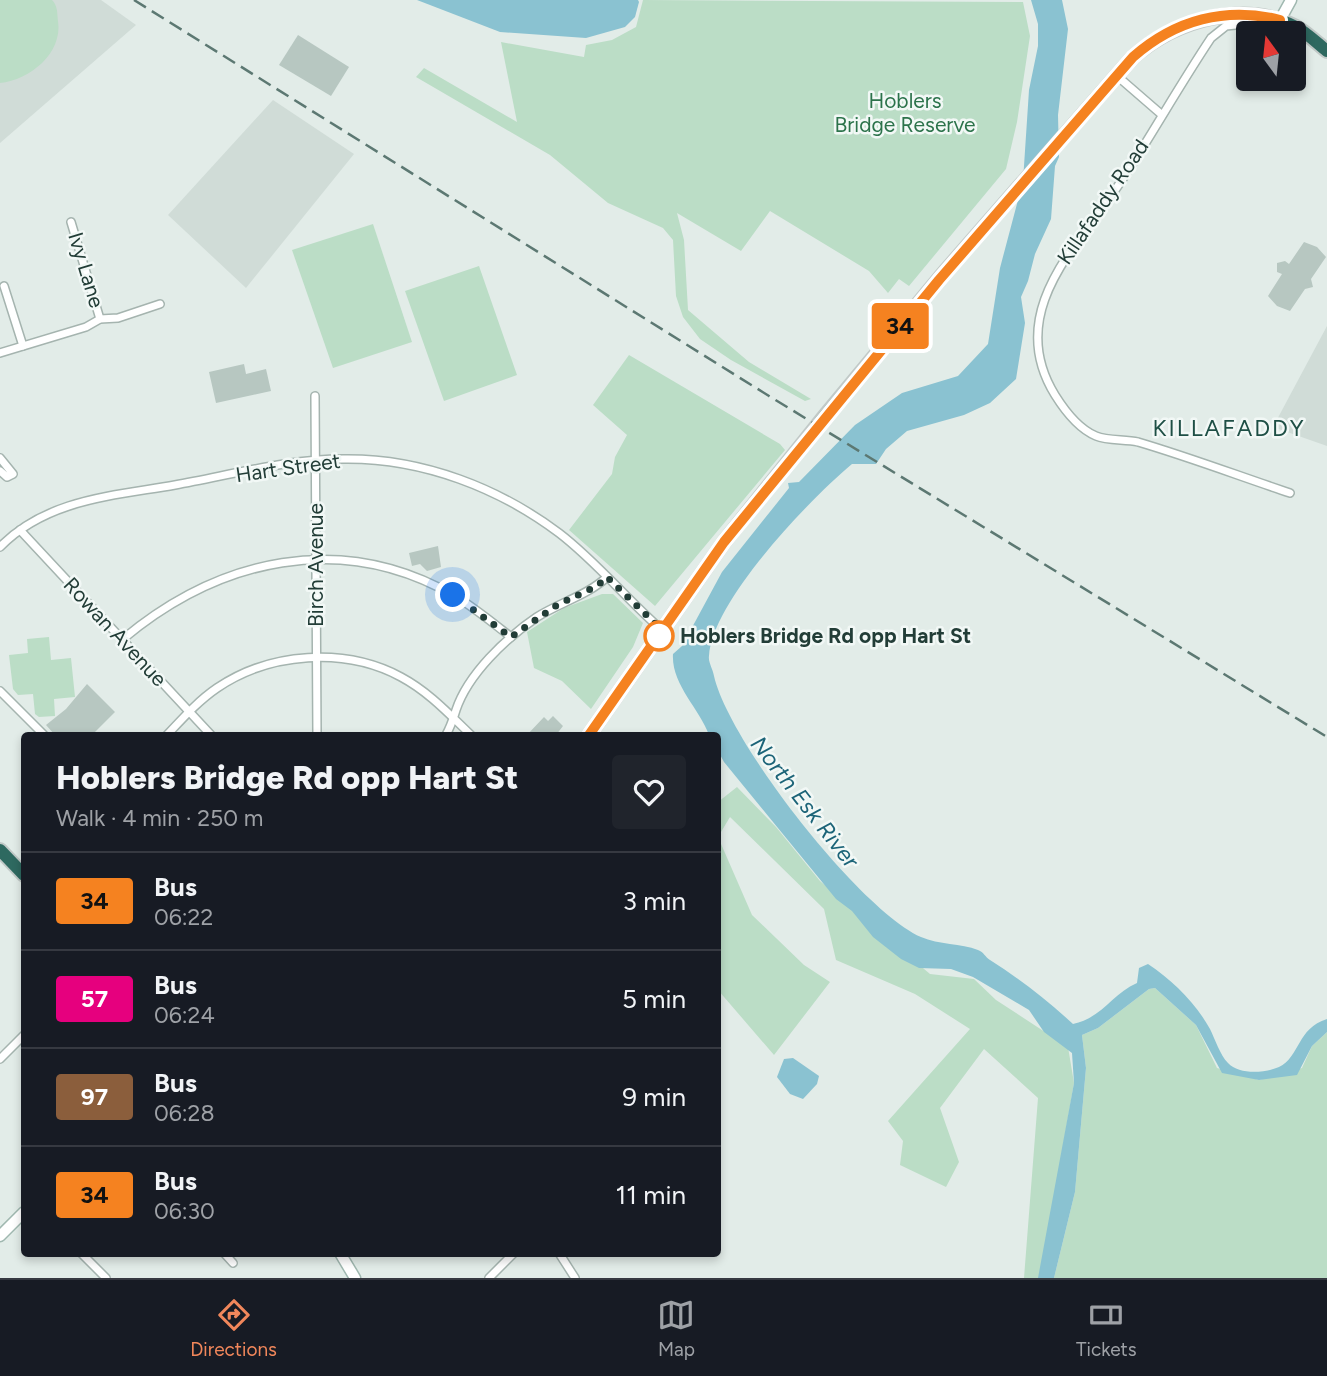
<!DOCTYPE html>
<meta charset="utf-8">
<style>
:root{--surface:#171b24;--page:#20242c;--text:#f1f3f6;--muted:#9ea1a6;--line:#363941;--accent:#f1875b}
body{margin:0;font-family:Figtree,sans-serif;background:var(--page);color:var(--text);height:100vh;display:flex;flex-direction:column;font-size:26px;white-space:nowrap}
*{box-sizing:border-box;margin:0}
p{font-size:23px;color:var(--muted)}
.icon{flex:none;width:38px;height:38px;fill:none;stroke:currentColor;stroke-width:2;stroke-linecap:round;stroke-linejoin:round}
.map{position:relative;flex:1;overflow:hidden}
.details{position:absolute;left:21px;top:732px;width:700px;height:525px;display:flex;flex-direction:column;background:var(--surface);border-radius:7px;box-shadow:0 4px 10px #0003}
.details>*{flex:none}
.badge{padding:0 14px;border-radius:5px;font-size:24px;line-height:46px}
.needle{width:46px;rotate:345deg}
.controls{position:absolute;left:1236px;top:21px;display:grid;gap:14px}
.controls a{display:grid;place-items:center;width:70px;height:70px;border-radius:7px;background:var(--surface);box-shadow:0 4px 10px #0003;font-size:35px}
.you{position:absolute;width:35px;height:35px;margin:-18px;border:5px solid #fff;border-radius:50%;background:#1a73e8;box-shadow:0 0 0 10px #1a73e833}
.map>.badge{position:absolute;translate:-50% -50%;box-shadow:0 0 0 4px #fff}
.round{display:grid;place-items:center;flex:none;width:74px;height:74px;border-radius:7px;background:var(--page)}
.head{display:flex;align-items:center;justify-content:space-between;height:119px;padding:0 35px}
h1{font-size:33px;font-weight:800;line-height:52px}
ul{padding:0;list-style:none}
li{display:flex;align-items:center;gap:21px;height:98px;padding:0 35px;border-top:2px solid var(--line)}
li div{flex:1}
li b{display:block;font-size:26px}
li em{font-style:normal}
li .badge{min-width:77px;font-weight:700;text-align:center}
.menu{display:flex;justify-content:space-around;align-items:center;height:98px;border-top:2px solid var(--line);background:var(--surface);font-size:19px;color:var(--muted)}
.menu a{display:grid;justify-items:center;gap:4px}
.menu .selected{color:var(--accent)}
.map>svg:first-child{display:block}
</style>
<div class="map">
<svg width="1327" height="1278" viewBox="0 0 1327 1278">
<rect width="100%" height="100%" fill="#e2ece8"/>
<g fill="#d0dcd7">
<polygon points="0,0 101,0 136,25 0,143"/>
<polygon points="273,100 354,154 246,288 168,215"/>
<polygon points="1327,326 1327,446 1273,427"/>
</g>
<g fill="#bbddc6">
<path d="M0,0h52c6,6 5,13 6,21 5,32 -28,59 -58,62z"/>
<polygon points="643,0 1023,2 1030,36 1017,122 1006,169 909,286 899,279 888,293 869,271 770,211 741,251 677,213 684,240 688,310 749,362 811,399 805,401 731,360 700,339 683,317 676,296 673,240 663,228 608,203 550,155 416,77 424,68 517,122 501,42 584,57 586,45 612,40 636,27"/>
<polygon points="373,224 412,342 333,368 292,250"/>
<polygon points="479,266 517,375 444,401 405,291"/>
<polygon points="629,355 780,444 785,450 655,606 569,530 612,474 615,457 627,435 593,405"/>
<polygon points="602,594 613,594 643,623 633,647 591,709 562,681 534,668 527,632 564,608"/>
<polygon points="49,637 51,660 71,658 75,697 54,699 55,716 39,717 35,714 33,694 18,695 13,689 9,655 28,653 27,639"/>
<polygon points="737,787 776,827 820,881 930,974 974,979 996,1000 1068,1047 1074,1083 1040,1278 1024,1278 1038,1098 984,1049 940,1108 959,1162 946,1187 900,1165 903,1141 888,1121 970,1029 915,994 836,960 824,909 730,817 718,837 752,915 804,965 830,982 774,1055 718,990 718,802"/>
<polygon points="1155,988 1196,1025 1217,1068 1259,1080 1302,1068 1312,1046 1327,1032 1327,1278 1054,1278 1075,1192 1086,1068 1082,1035 1098,1028 1149,989"/>
</g>
<g fill="#8ac2d1">
<polygon points="417,0 638,0 639,2 635,17 625,27 586,38 500,32"/>
<path d="M1031,0h31l6,29 -10,86 1,42 -4,9 -4,53 -16,35 -7,27 -7,16 4,26 -9,56 -26,24 -26,12 -57,16 -21,18 -10,15h-24c-43,36 -140,137 -143,192 -1,6 4,13 5,20 15,66 145,233 207,261 18,8 40,6 57,13 6,2 7,7 12,10 30,19 57,40 83,64 29,-6 39,-30 64,-41l2,-15 9,-4c25,17 47,38 62,65 5,10 10,26 18,34 11,12 37,10 51,4 21,-10 18,-39 48,-48v13l-15,14 -15,29 -38,5 -37,-7 -26,-48 -41,-37 -6,1 -51,39 -16,7 4,33 -11,124 -21,86h-16l36,-195 -2,-30 -28,-21 -15,-22 -56,-33 -22,-8 -32,-1 -18,-9 -28,-22 -21,-26 -16,-12 -112,-137 -6,-11v-16h-9c-10,-27 -38,-51 -36,-81l9,-8 40,-74 67,-84 -1,-5 11,-1 56,-57 47,-32 56,-17 30,-32 12,-76 23,-87 6,-91 9,-44v-22z"/>
<polygon points="793,1058 819,1076 817,1084 803,1099 790,1094 777,1077 784,1059"/>
</g>
<g fill="#b7c7c1">
<polygon points="298,35 349,67 331,96 279,65"/>
<polygon points="1304,242 1317,247 1326,257 1311,279 1313,287 1305,289 1290,311 1277,306 1268,296 1282,274 1277,272 1277,263 1285,261 1289,264"/>
<polygon points="244,364 246,374 266,369 271,391 216,403 209,372"/>
<polygon points="438,546 441,567 427,571 420,564 412,566 409,553"/>
<polygon points="87,684 115,712 92,735 55,735 46,725 66,709"/>
<polygon points="553,716 563,726 556,735 527,735 544,717 548,721"/>
</g>
<g fill="none" stroke-linecap="round" stroke-linejoin="round">
<g stroke="#a5b4af" stroke-width="10">
<g id="street">
<path d="M1245,24l-19,2 -15,12c-30,45 -56,91 -85,136 -43,67 -124,135 -71,221 10,16 24,34 41,41 12,5 29,3 42,6 51,15 101,34 152,51"/>
<polyline points="1116,75 1161,114"/>
<polyline points="71,222 100,319"/>
<polyline points="4,286 23,346"/>
<polyline points="0,353 86,327 100,319 118,318 160,304"/>
<polyline points="315,396 317,735"/>
<polyline points="0,458 13,474 7,477 0,471"/>
<polyline points="20,530 211,735"/>
<path d="M0,547c47,-48 113,-51 175,-62 56,-10 116,-27 173,-26 76,0 151,29 211,74 38,29 68,67 104,98"/>
<path d="M123,639c96,-80 218,-109 332,-43 20,12 38,27 56,41"/>
<polyline points="0,691 44,735"/>
<path d="M167,735c16,-17 31,-34 50,-47 53,-36 128,-41 184,-11 28,15 48,37 70,58"/>
<path d="M446,735c5,-9 7,-16 10,-25 12,-36 50,-72 81,-93 22,-14 51,-22 70,-40"/>
<polyline points="0,1059 24,1035"/>
<polyline points="81,1253 106,1278"/>
<polyline points="224,1253 233,1263"/>
<polyline points="559,1253 575,1278"/>
<polyline points="489,1278 514,1253"/>
</g>
</g>
<g stroke="#a0b8b0" stroke-width="13">
<g id="secondary">
<polyline points="1280,20 1291,0"/>
<polyline points="0,1236 24,1212"/>
<polyline points="340,1253 355,1278"/>
</g>
</g>
<g stroke="#c1c9c7" stroke-width="16">
<g id="highway">
<path d="M589,735l135,-193 100,-125 118,-142 191,-218c43,-37 110,-57 163,-30 11,6 21,16 31,24"/>
<polyline points="0,850 24,875"/>
</g>
</g>
<use href="#street" stroke="#fff" stroke-width="7"/>
<use href="#secondary" stroke="#fff" stroke-width="10"/>
<use href="#highway" stroke="#2e6960" stroke-width="12"/>
<polyline stroke="#5c7872" stroke-width="2.5" stroke-dasharray="14 7" stroke-linecap="butt" points="134,0 769,396 1327,737"/>
</g>
<g fill="none" stroke-linecap="round" stroke-linejoin="round">
<g stroke="#fff" stroke-width="16">
<path id="line" d="M589,735l135,-193 215,-262 194,-223c42,-37 93,-51 147,-37"/>
</g>
<use href="#line" stroke="#f58220" stroke-width="10"/>
<polyline stroke="#223d37" stroke-width="7" stroke-dasharray="0 12.6" points="453,595 511,637 557,605 597,586 607,577 663,631 659,636"/>
</g>
<circle fill="#fff" stroke="#f58220" stroke-width="3.5" cx="659" cy="636" r="14"/>
<g text-anchor="middle" stroke-width="5" stroke-linejoin="round" paint-order="stroke">
<g font-size="21" fill="#2c734b" stroke="#f2f8f6">
<text x="905" y="108">Hoblers<tspan x="905" dy="24">Bridge Reserve</tspan></text>
</g>
<g font-size="21" fill="#223d37" stroke="#f2f8f6">
<text transform="translate(1103 202) rotate(-56)" y="7">Killafaddy Road</text>
<text transform="translate(86 270) rotate(73)" y="7">Ivy Lane</text>
<text transform="translate(288 468) rotate(-8)" y="7">Hart Street</text>
<text transform="translate(316 565) rotate(-90)" y="7">Birch Avenue</text>
<text transform="translate(115 632) rotate(47)" y="7">Rowan Avenue</text>
</g>
<g font-size="21" font-weight="bold" fill="#223d37" stroke="#f2f8f6" text-anchor="start">
<text x="680" y="643">Hoblers Bridge Rd opp Hart St</text>
</g>
<g font-size="23" letter-spacing="2" fill="#1e4f45" stroke="#f2f8f6">
<text x="1229" y="436">KILLAFADDY</text>
</g>
<g font-size="23" font-style="italic" fill="#1c6478" stroke="#f2f8f6">
<text transform="translate(805 802) rotate(52)" y="8">North Esk River</text>
</g>
</g>
</svg>
<div class="controls">
<a><svg class="needle" viewBox="-14 -14 28 28"><path d="M0-13l5 13h-10z" fill="#e53935"/><path d="M0 13l5-13h-10z" fill="#9ea1a6"/></svg></a>
</div>
<div class="you" style="left:453px;top:595px"></div>
<b class="badge" style="left:900px;top:326px;background:#f58220;color:#111">34</b>
<section class="details">
<div class="head"><div><h1>Hoblers Bridge Rd opp Hart St</h1><p>Walk · 4 min · 250 m</p></div><a class="round"><svg class="icon" aria-label="heart" viewBox="0 0 24 24"><path d="M12 20l-8-8c-3-5 5-10 8-4 3-6 11-1 8 4z"/></svg></a></div>
<ul>
<li><span class="badge" style="background:#f58220;color:#111">34</span><div><b>Bus</b><p>06:22</p></div><em>3 min</em></li>
<li><span class="badge" style="background:#e6007e;color:#fff">57</span><div><b>Bus</b><p>06:24</p></div><em>5 min</em></li>
<li><span class="badge" style="background:#8b5e3c;color:#fff">97</span><div><b>Bus</b><p>06:28</p></div><em>9 min</em></li>
<li><span class="badge" style="background:#f58220;color:#111">34</span><div><b>Bus</b><p>06:30</p></div><em>11 min</em></li>
</ul>
</section>
</div>
<nav class="menu">
<a class="selected"><svg class="icon" aria-label="directions" viewBox="0 0 24 24"><path d="M12 3l9 9-9 9-9-9zM9 14v-3h6M13 9l2 2-2 2"/></svg>Directions</a>
<a><svg class="icon" aria-label="map" viewBox="0 0 24 24"><path d="M3 6l6-2 6 2 6-2v14l-6 2-6-2-6 2zM9 4v14M15 6v14"/></svg>Map</a>
<a><svg class="icon" aria-label="tickets" viewBox="0 0 24 24"><path d="M3 7h18v10H3zM15 7v10"/></svg>Tickets</a>
</nav>
